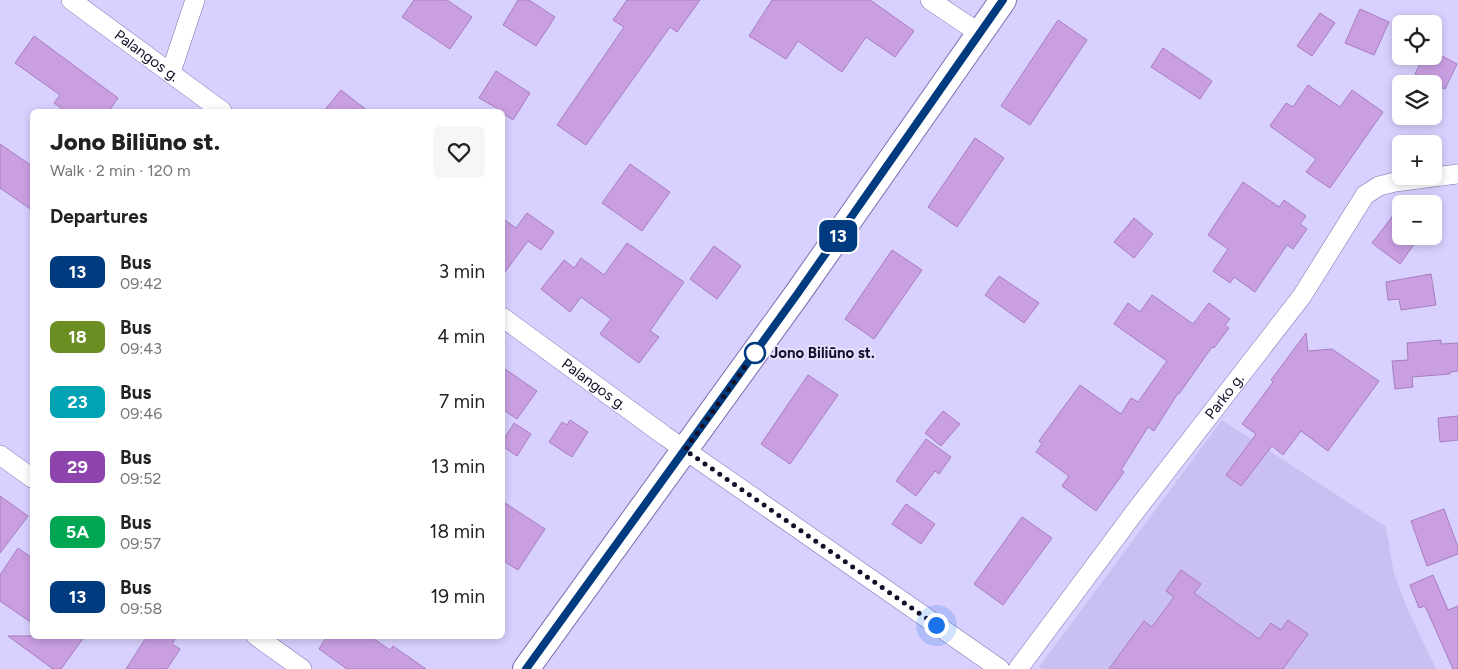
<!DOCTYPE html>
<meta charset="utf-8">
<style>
:root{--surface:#fff;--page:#f6f6f6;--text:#222;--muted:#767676}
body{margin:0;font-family:Figtree,sans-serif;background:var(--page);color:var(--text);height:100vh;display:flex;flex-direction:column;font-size:19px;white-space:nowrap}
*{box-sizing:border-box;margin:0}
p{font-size:16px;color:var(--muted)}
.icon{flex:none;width:28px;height:28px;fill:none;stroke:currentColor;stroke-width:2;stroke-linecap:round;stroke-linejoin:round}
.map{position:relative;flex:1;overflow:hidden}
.details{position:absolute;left:30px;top:109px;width:475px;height:530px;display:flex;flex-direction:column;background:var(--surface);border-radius:8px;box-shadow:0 2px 8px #0003}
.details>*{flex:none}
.badge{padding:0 10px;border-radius:8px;font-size:18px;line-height:32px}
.buttons{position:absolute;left:1392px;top:15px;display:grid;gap:10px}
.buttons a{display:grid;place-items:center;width:50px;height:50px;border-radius:8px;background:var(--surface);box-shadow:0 2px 8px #0003;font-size:25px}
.you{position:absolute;width:25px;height:25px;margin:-12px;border:4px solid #fff;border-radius:50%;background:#1a73e8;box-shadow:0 0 0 8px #1a73e833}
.map>.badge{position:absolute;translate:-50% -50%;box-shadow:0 0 0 2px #fff}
h2{padding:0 20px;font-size:19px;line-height:45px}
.round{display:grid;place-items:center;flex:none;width:52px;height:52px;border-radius:8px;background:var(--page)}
.summary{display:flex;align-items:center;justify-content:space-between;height:85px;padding:0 20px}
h1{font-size:24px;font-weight:800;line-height:38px}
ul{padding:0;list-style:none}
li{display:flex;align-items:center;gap:15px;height:65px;padding:0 20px}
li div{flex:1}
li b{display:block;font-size:19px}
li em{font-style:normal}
li .badge{min-width:55px;font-weight:700;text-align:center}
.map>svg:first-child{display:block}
</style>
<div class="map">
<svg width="1458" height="669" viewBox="0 0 1458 669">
<rect width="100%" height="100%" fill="#d8d0fe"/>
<polygon fill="#c9c0f1" points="1222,420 1386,527 1394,573 1407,608 1436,669 1042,669 1039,667"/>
<g fill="#c99fe2" stroke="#a77ebf">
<polygon points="414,0 447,0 472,17 450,49 402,17"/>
<polygon points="518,0 529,0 555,17 536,46 503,25"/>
<polygon points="627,0 700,0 677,32 670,27 586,145 557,125 624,27 613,20"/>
<polygon points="772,0 870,0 914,31 895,57 866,37 842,72 798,41 786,59 749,36"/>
<polygon points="1360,9 1389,22 1374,55 1345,43"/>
<polygon points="1320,13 1335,23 1312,56 1297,46"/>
<polygon points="1058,20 1087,40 1030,125 1001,106"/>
<polygon points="34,36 118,98 109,111 65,111 54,103 60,95 15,63"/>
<polygon points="1163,48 1212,81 1200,99 1151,67"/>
<polygon points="1424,56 1442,56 1457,64 1445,89 1415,74"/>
<polygon points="496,71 530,93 513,120 502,113 502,111 479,98"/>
<polygon points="1308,85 1340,107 1352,90 1383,112 1330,188 1306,172 1316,159 1270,126 1286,103 1293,107"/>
<polygon points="341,90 368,111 324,111"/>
<polygon points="975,138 1004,158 957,227 928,207"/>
<polygon points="0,144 32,166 32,210 0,188"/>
<polygon points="630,164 670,192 642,231 602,203"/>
<polygon points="1243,182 1279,207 1284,200 1306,216 1300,224 1307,229 1293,249 1287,245 1255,292 1234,277 1230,283 1213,271 1228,249 1208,235"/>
<polygon points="1401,205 1401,236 1420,236 1400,264 1372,243"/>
<polygon points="527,213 554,232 541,250 528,241 502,276 502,218 516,228"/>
<polygon points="1134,218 1153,234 1134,258 1114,242"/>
<polygon points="627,243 684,282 650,331 659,337 639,363 600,334 611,319 581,297 570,312 541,289 564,260 574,268 581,258 604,275"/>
<polygon points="714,246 741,266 717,299 690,279"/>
<polygon points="892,250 922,270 874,339 845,319"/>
<polygon points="1431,274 1436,305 1401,310 1399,299 1388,300 1386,282"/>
<polygon points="999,276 1039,303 1024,323 985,295"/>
<polygon points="1152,295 1193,324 1209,303 1230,319 1225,325 1229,328 1214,348 1212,347 1179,394 1178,393 1154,431 1148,427 1121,470 1124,472 1096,511 1062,486 1069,476 1036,452 1042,444 1039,441 1080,385 1121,414 1131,398 1138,402 1167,361 1114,324 1128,303 1140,312"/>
<polygon points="1306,333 1308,351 1332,349 1379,381 1328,451 1301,431 1283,455 1272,446 1241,486 1226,475 1256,434 1242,424 1273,382 1271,380"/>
<polygon points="1441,340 1441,344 1458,343 1458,371 1450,372 1450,374 1412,377 1413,387 1395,389 1392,361 1408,360 1407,343"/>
<polygon points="502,367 537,391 517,419 502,409"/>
<polygon points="808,375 838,395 790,464 761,444"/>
<polygon points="943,411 960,424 941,446 925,433"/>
<polygon points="1458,416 1458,440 1440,442 1438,418"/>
<polygon points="570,420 588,432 572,457 549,442 562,422 567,425"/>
<polygon points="514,423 531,434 517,456 502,446 502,442"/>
<polygon points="926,439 951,457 939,474 935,471 916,496 896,481"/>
<polygon points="0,496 28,516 0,553"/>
<polygon points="502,501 545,529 518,570 502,560"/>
<polygon points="906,504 935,524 921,544 892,524"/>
<polygon points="1444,509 1458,547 1458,554 1427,566 1411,521"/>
<polygon points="1022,517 1052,538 1003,605 974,584"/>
<polygon points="18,548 32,558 32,623 0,601 0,575"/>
<polygon points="1181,570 1201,584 1194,593 1259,639 1271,623 1281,630 1288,620 1308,634 1283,669 1109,669 1144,621 1152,627 1174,597 1166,591"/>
<polygon points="1433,575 1448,610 1458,606 1458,669 1453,669 1425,606 1419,608 1410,585"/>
<polygon points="8,636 85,636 61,669 53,669"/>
<polygon points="147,636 177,636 172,644 180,649 167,669 126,669"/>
<polygon points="327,636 370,636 390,650 393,646 426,669 347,669 319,649"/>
</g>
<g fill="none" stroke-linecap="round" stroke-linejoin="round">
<g stroke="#7d6eb2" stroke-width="20">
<g id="street">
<path id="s1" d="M71,0l151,111"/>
<polyline points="930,0 979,33"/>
<polyline points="171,72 195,0"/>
<path id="s2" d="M502,317l163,119 335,233"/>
<polyline points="0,455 32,478"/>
<polyline points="256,636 302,669"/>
<path id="s3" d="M1018,669l116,-156 168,-217 63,-101 14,-9 16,-4 63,-8"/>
</g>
</g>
<g stroke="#7d6eb2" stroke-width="28">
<polyline id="secondary" points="526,669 798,293 1003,0"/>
</g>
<use href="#street" stroke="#fff" stroke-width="19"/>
<use href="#secondary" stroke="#fff" stroke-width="26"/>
</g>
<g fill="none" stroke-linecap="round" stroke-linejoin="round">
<g stroke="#fff" stroke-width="11">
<polyline id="line" points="526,669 798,293 1003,0"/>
</g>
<use href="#line" stroke="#003b80" stroke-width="8"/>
<polyline stroke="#160f2a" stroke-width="5" stroke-dasharray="0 9" points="755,353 685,450 936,625"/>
</g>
<circle fill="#fff" stroke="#003b80" stroke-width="2.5" cx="755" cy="353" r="10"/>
<g text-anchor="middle" stroke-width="4" stroke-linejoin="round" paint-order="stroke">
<g font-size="15" fill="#160f2a" stroke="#e5e0fe">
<text dy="5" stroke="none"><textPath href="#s1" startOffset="94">Palangos g.</textPath></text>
<text dy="5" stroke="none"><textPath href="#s2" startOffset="114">Palangos g.</textPath></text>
<text dy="5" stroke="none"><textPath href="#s3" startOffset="342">Parko g.</textPath></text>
</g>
<g font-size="15" font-weight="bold" fill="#160f2a" stroke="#e5e0fe" text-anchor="start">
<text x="770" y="358">Jono Biliūno st.</text>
</g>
</g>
</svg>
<div class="buttons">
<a><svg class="icon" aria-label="locate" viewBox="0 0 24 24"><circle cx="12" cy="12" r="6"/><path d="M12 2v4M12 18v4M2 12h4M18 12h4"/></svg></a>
<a><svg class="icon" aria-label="layers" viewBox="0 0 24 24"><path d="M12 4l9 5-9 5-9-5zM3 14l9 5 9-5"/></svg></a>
<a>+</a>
<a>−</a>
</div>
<div class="you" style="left:936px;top:625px"></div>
<b class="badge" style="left:838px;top:236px;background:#003b80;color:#fff">13</b>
<section class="details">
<div class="summary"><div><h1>Jono Biliūno st.</h1><p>Walk · 2 min · 120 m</p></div><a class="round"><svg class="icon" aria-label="heart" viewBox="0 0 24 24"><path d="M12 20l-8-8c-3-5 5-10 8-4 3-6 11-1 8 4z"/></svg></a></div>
<h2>Departures</h2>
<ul>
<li><span class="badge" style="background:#003b80;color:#fff">13</span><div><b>Bus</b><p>09:42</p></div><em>3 min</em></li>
<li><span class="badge" style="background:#6b8e23;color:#fff">18</span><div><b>Bus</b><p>09:43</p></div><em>4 min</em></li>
<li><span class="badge" style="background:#00a3b4;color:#fff">23</span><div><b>Bus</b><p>09:46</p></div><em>7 min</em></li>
<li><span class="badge" style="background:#8e44ad;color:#fff">29</span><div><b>Bus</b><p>09:52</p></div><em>13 min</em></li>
<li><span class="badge" style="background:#00a651;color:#fff">5A</span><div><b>Bus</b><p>09:57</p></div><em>18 min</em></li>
<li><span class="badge" style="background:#003b80;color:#fff">13</span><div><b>Bus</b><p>09:58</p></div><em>19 min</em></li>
</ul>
</section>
</div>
